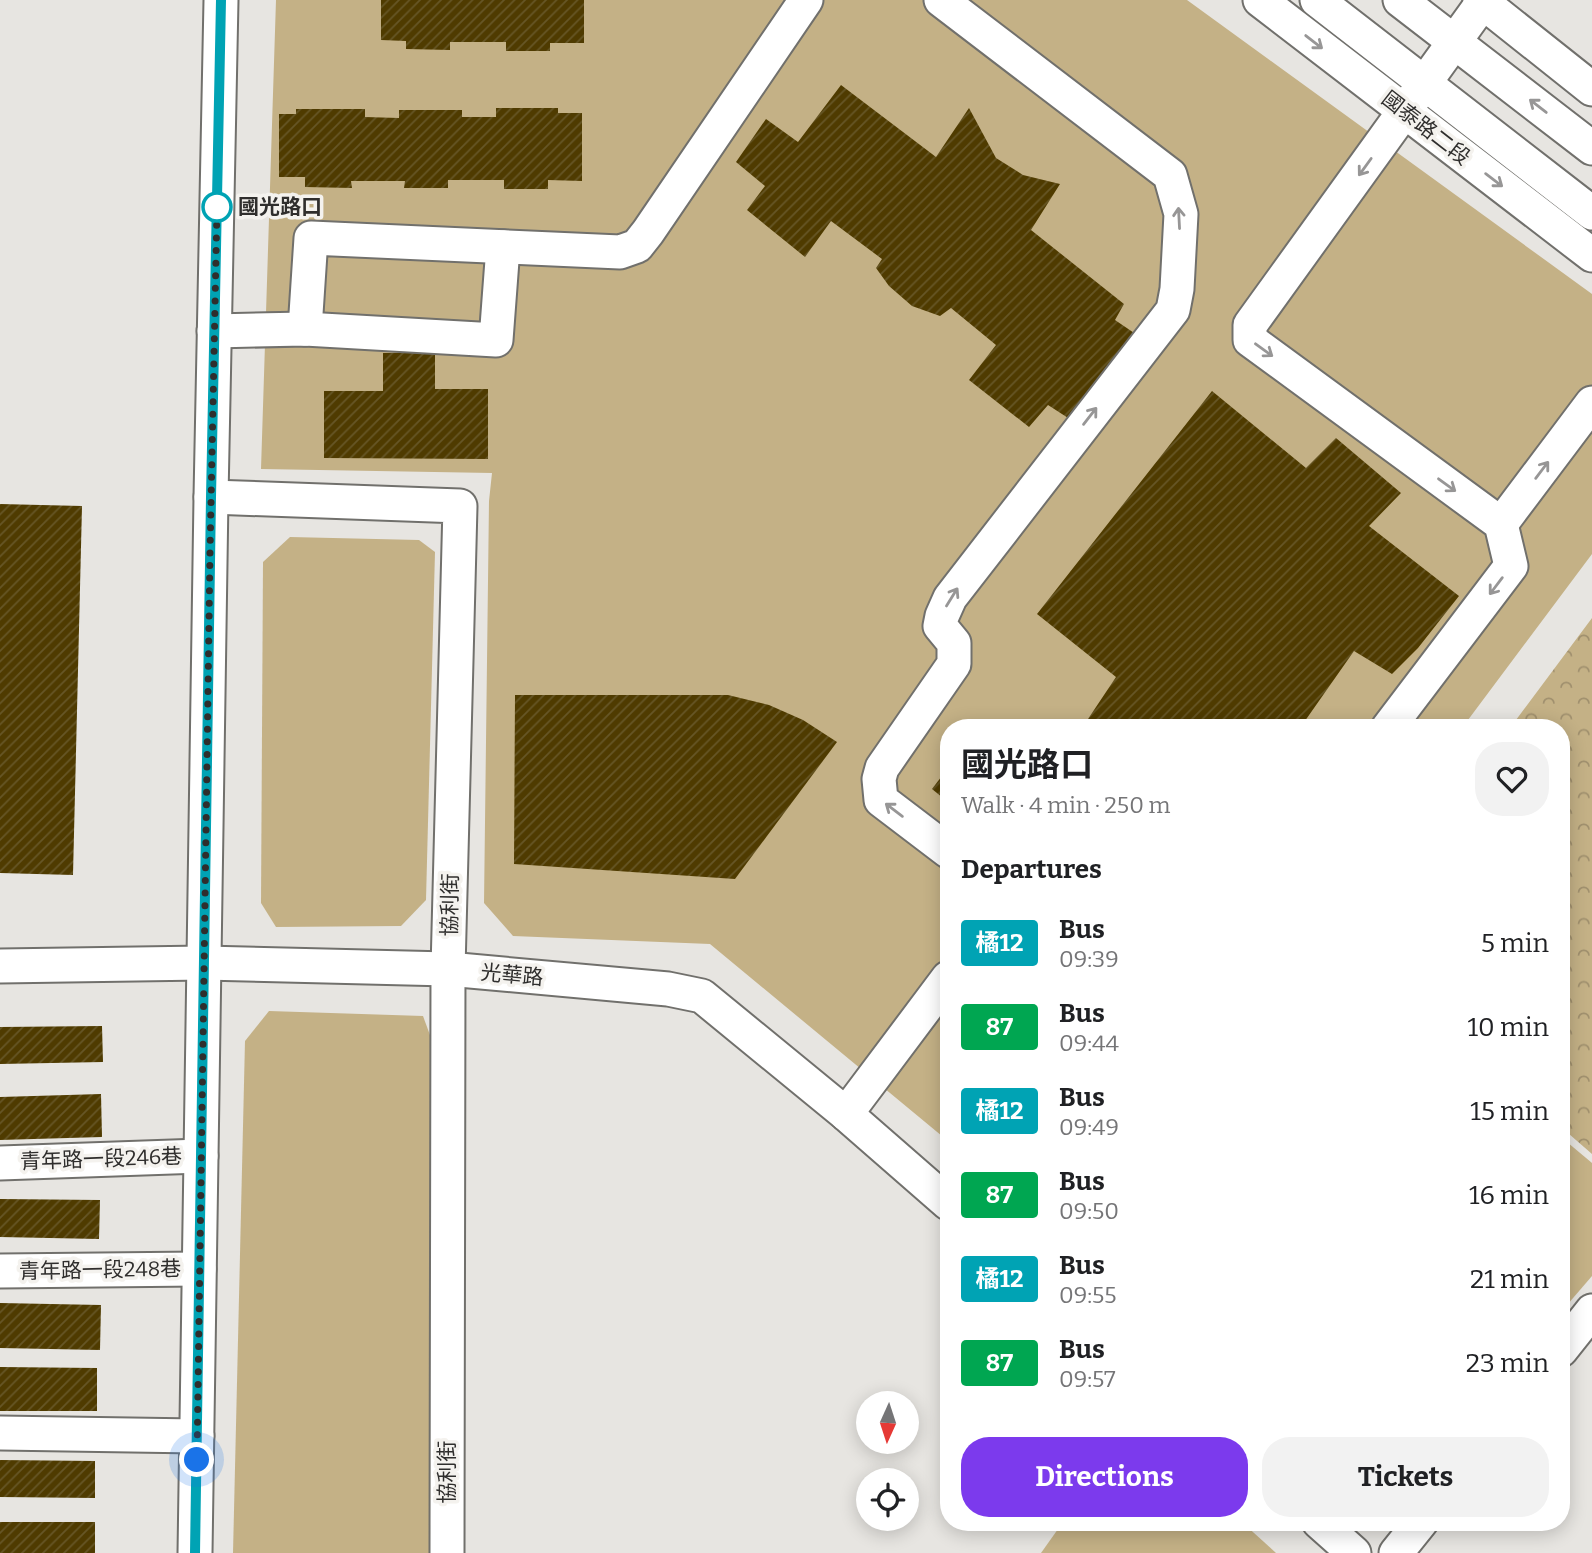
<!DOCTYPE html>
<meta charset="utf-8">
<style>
:root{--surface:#fff;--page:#f2f2f2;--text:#202124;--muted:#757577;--accent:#7c3aed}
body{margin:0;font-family:Bitter,"Noto Sans TC",serif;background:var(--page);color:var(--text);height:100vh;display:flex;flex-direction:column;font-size:26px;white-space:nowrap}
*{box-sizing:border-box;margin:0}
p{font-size:23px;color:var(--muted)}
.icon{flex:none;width:38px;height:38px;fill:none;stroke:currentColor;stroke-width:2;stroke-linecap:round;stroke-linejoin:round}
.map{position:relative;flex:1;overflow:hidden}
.drawer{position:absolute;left:940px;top:719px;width:630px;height:812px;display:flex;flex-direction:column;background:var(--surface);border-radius:28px;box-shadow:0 4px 18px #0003}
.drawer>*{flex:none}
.badge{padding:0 14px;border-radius:5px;font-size:24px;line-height:46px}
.needle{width:46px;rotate:183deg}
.buttons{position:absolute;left:856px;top:1391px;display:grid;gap:14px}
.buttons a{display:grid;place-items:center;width:63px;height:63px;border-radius:50%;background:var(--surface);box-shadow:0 4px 18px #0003;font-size:35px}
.you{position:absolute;width:35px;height:35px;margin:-18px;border:5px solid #fff;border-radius:50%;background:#1a73e8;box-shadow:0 0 0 10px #1a73e833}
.map>.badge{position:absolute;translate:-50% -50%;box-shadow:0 0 0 4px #fff}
h2{padding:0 21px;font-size:26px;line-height:63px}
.round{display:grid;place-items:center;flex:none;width:74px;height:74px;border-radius:28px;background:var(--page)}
.headline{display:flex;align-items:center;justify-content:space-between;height:119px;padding:0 21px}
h1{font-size:33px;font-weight:700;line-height:52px}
.primary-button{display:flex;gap:14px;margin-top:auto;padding:14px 21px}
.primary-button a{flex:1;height:80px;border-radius:28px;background:var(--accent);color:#fff;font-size:28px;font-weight:700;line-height:80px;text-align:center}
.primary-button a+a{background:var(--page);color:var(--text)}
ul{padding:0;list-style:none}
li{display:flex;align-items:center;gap:21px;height:84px;padding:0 21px}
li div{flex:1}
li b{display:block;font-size:26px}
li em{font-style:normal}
li .badge{min-width:77px;font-weight:700;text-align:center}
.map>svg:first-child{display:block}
</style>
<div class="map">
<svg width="1592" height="1553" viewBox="0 0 1592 1553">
<defs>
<pattern id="forest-crowns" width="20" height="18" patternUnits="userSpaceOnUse" patternTransform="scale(1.75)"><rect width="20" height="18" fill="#c4b186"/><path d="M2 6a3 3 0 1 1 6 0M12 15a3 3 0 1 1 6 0" fill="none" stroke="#a0906e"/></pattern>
<pattern id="building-hatch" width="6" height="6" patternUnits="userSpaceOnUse" patternTransform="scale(1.75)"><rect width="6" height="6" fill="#4f3b00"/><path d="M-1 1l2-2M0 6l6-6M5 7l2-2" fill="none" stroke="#665626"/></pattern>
</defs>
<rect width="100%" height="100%" fill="#e7e5e1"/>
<g fill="#c4b186">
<polygon points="276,0 1187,0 1592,294 1592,554 1462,728 948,728 948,1141 710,944 513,936 484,903 489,501 492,473 261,469"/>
<polygon points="290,537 419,540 435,552 426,900 401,926 276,927 261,903 263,562"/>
<polygon points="269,1011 423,1016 434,1046 432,1553 233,1553 245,1041"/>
<polygon points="1561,1137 1592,1163 1592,1276 1561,1312"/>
<polygon points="1063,1522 1243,1523 1276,1553 1041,1553"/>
</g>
<polygon fill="url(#forest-crowns)" points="1592,618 1592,1154 1561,1127 1561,728 1510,728"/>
<g fill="url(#building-hatch)">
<polygon points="381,0 584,0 584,43 550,43 550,51 506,51 506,42 450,42 450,50 406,49 406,41 381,40"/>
<polygon points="841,85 936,157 969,108 996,158 1023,175 1060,184 1031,230 1124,304 1115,320 1143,339 1079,425 1048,405 1029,427 969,380 996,345 951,308 940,316 912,306 889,286 876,268 882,259 831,221 805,257 747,210 765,186 736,162 766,119 798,142"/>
<polygon points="496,108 558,108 558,113 582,113 582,181 548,180 548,189 504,189 504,180 448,180 448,188 404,188 405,181 351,181 352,188 305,187 305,177 279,177 279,114 296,114 296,109 365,109 365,117 399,118 399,110 462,110 462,117 496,117"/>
<polygon points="383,353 435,353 435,389 488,389 488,459 324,458 324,391 383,391"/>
<polygon points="1212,391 1306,468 1336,438 1401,493 1369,526 1459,596 1418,648 1392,674 1354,651 1300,728 1082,728 1116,677 1037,614"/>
<polygon points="0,504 82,506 73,875 0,873"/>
<polygon points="515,695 728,695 769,705 803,720 837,742 735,879 514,864"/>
<polygon points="948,768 948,802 932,789"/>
<polygon points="102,1026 103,1062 0,1064 0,1027"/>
<polygon points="101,1094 102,1137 0,1140 0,1097"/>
<polygon points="0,1199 100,1200 99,1239 0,1237"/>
<polygon points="0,1303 101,1305 100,1350 0,1348"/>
<polygon points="0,1367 97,1368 97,1411 0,1411"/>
<polygon points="0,1460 95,1461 95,1498 0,1497"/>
<rect x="0" y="1522" width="95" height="31"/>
</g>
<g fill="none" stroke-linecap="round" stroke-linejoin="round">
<g stroke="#71706c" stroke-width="37">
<g id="minor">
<polyline points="941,0 1170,175 1181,214 1177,289 1173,310 950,598 942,616 940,626 954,643 954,664 882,768 879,779 881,800 948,851"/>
<polyline points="1260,0 1592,255"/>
<polyline points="1317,0 1592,213"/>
<polyline points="1400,0 1592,148"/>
<polyline points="1480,0 1592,89"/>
<polyline points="305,329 311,238 620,252 637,246 648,232 806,0"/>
<polyline points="214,331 305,329 496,340 503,247"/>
<polyline points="211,497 460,506 448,969 447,1553"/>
<polyline points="1501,524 1592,403"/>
<polyline points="1388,728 1511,566 1501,524 1250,340 1250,325 1483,2"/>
<polyline points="0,966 204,963 448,969 668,989 702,996 846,1114 948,1203"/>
<polyline points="846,1114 948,978"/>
<polyline points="0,1163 201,1156"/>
<polyline points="0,1271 199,1269"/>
<polyline points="1561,1350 1592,1311"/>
<polyline points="0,1433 197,1436"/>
<polyline points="1319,1522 1354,1553"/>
<polyline points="195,1553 211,497 221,0"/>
<polyline points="1396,1553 1421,1522"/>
</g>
</g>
<use href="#minor" stroke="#fff" stroke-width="33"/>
</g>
<defs><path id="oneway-shaft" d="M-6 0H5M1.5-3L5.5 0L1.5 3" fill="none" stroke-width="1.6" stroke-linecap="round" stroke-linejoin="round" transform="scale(1.75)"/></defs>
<g stroke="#979696">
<use href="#oneway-shaft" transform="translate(1314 42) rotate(38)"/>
<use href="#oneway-shaft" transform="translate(1538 106) rotate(-142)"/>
<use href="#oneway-shaft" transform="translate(1365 167) rotate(126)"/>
<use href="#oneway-shaft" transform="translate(1494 180) rotate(37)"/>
<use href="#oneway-shaft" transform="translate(1179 218) rotate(-93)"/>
<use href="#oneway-shaft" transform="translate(1264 350) rotate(36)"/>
<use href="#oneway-shaft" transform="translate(1090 416) rotate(-52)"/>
<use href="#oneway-shaft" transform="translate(1542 470) rotate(-53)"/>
<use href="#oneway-shaft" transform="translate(1447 485) rotate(36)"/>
<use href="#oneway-shaft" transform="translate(1496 586) rotate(127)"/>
<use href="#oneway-shaft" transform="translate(952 597) rotate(-58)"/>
<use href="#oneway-shaft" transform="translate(894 810) rotate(-143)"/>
</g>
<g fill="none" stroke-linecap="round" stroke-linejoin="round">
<g stroke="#fff" stroke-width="16">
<polyline id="line" points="195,1553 211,497 221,0"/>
</g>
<use href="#line" stroke="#00a3b4" stroke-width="10"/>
<polyline stroke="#2f2e2d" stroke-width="7" stroke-dasharray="0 12.6" points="197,1460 210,552 217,207"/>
</g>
<circle fill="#fff" stroke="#00a3b4" stroke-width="3.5" cx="217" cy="207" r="14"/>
<g text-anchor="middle" stroke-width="7" stroke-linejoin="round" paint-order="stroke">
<g font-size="21" fill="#2f2e2d" stroke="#f4f2ee">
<text transform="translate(1426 128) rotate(38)" y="7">國泰路二段</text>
<text transform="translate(450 905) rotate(-89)" y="7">協利街</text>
<text transform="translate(512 975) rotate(5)" y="7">光華路</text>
<text transform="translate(101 1159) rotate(-2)" y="7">青年路一段246巷</text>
<text transform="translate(100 1270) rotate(-1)" y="7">青年路一段248巷</text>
<text transform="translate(447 1472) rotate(-90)" y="7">協利街</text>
</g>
<g font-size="21" font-weight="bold" fill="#2f2e2d" stroke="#f4f2ee" text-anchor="start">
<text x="238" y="214">國光路口</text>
</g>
</g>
</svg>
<div class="buttons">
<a><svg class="needle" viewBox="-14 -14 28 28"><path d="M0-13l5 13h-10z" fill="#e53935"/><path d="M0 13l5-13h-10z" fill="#757577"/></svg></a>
<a><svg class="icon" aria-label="locate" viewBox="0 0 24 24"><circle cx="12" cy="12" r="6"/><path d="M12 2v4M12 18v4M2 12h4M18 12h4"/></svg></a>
</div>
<div class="you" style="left:197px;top:1460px"></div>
<section class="drawer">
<div class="headline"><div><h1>國光路口</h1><p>Walk · 4 min · 250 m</p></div><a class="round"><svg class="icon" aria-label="heart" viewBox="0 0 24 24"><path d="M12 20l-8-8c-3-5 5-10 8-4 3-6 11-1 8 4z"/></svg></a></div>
<h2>Departures</h2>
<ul>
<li><span class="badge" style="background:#00a3b4;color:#fff">橘12</span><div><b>Bus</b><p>09:39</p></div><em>5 min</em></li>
<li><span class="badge" style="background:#00a651;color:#fff">87</span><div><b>Bus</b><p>09:44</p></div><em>10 min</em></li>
<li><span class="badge" style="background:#00a3b4;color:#fff">橘12</span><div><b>Bus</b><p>09:49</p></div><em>15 min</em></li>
<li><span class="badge" style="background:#00a651;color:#fff">87</span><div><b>Bus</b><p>09:50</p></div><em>16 min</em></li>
<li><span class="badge" style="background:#00a3b4;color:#fff">橘12</span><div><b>Bus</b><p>09:55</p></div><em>21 min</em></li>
<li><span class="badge" style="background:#00a651;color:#fff">87</span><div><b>Bus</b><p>09:57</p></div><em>23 min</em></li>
</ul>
<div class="primary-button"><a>Directions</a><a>Tickets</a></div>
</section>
</div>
